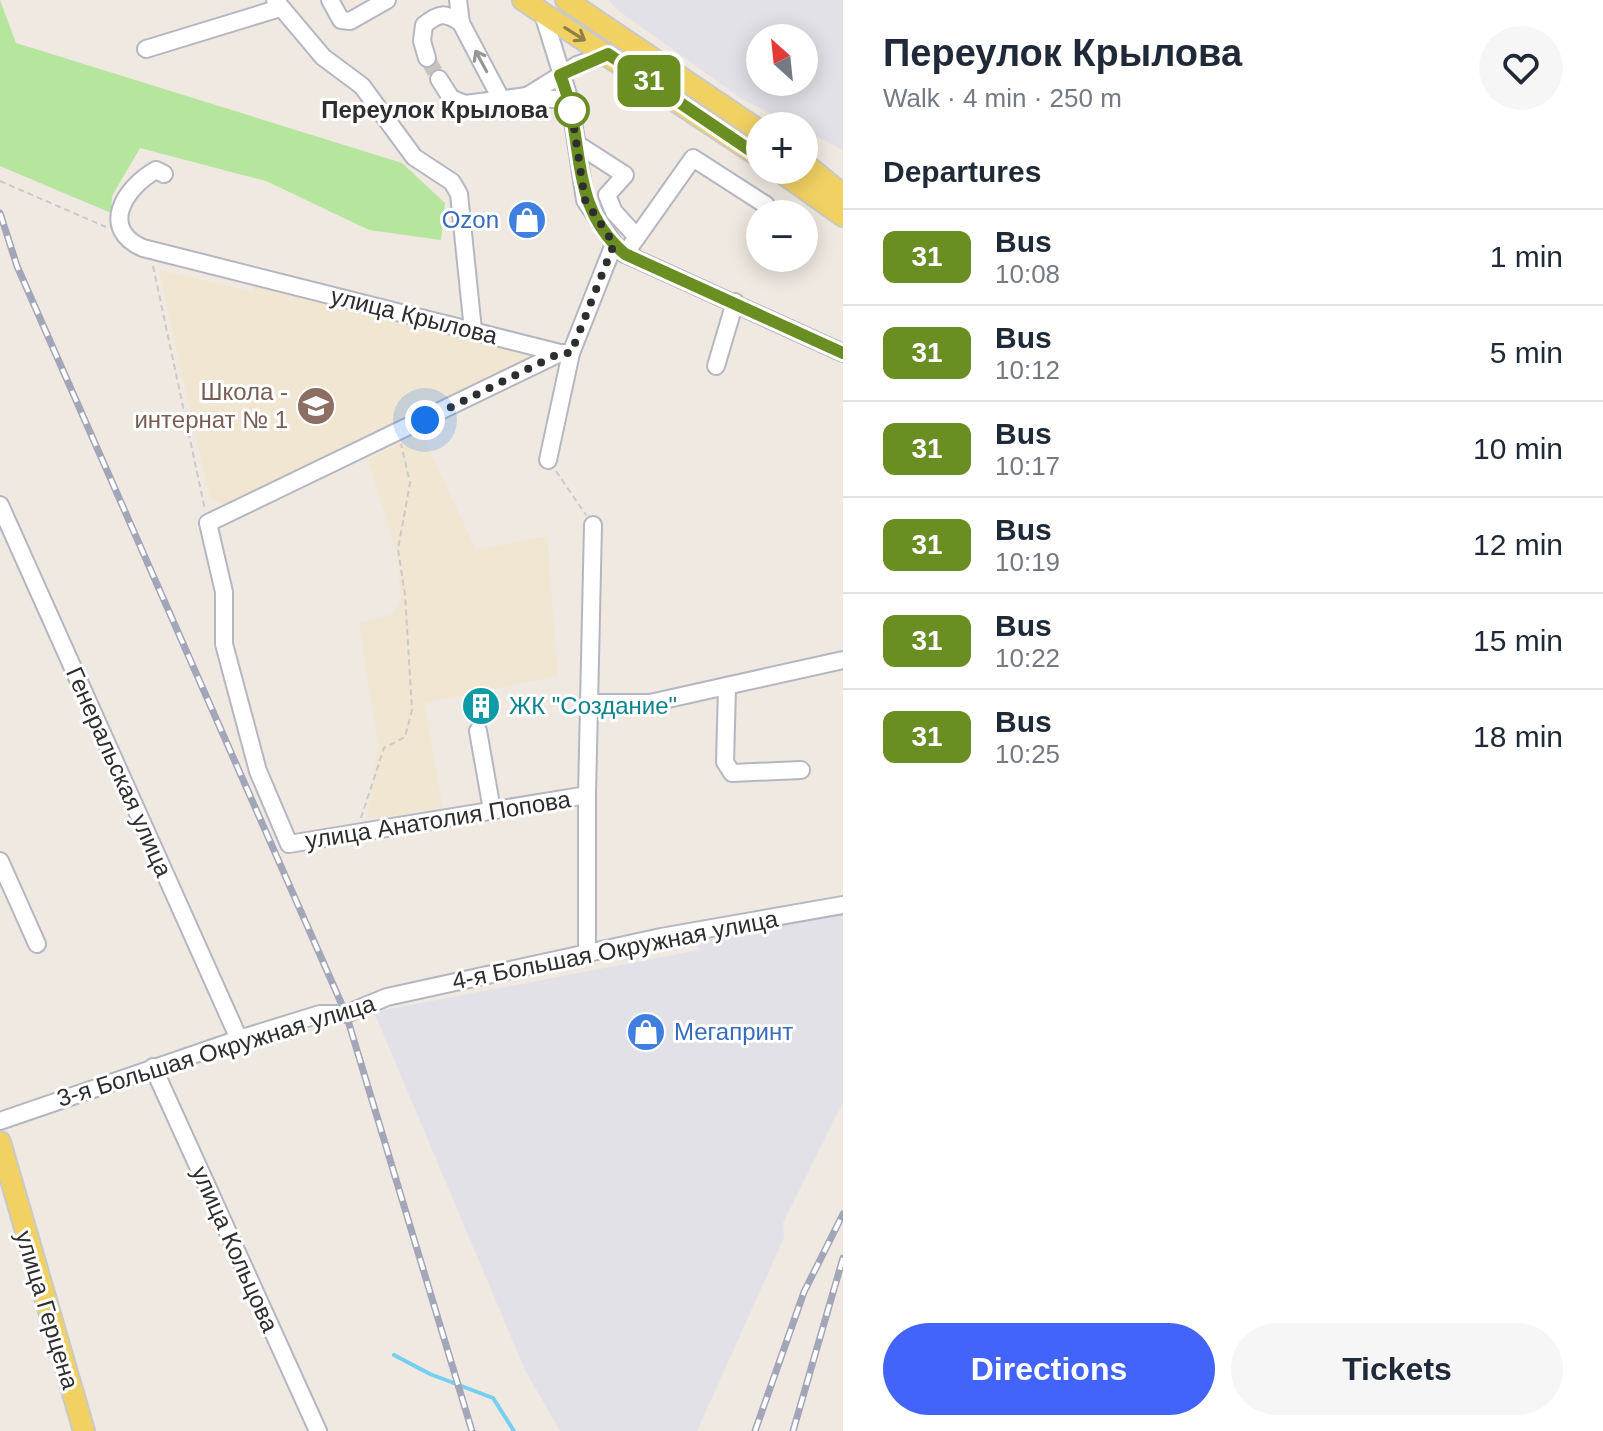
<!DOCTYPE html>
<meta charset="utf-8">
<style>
:root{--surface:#fff;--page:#f6f6f7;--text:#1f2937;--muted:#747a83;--line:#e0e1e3;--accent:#4264fb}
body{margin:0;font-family:Helvetica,sans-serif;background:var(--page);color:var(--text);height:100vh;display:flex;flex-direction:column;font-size:30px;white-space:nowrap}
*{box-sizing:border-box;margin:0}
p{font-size:26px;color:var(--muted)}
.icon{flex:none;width:44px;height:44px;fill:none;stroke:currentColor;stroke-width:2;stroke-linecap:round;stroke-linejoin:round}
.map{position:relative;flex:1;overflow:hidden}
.details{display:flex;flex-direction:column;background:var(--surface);width:760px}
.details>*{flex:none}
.badge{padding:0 16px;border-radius:12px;font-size:28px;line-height:52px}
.needle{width:52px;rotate:333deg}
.tools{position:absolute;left:746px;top:24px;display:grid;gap:16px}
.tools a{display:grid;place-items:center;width:72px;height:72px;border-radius:50%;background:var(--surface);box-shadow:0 4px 20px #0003;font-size:40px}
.you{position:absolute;width:40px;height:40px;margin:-20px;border:6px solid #fff;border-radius:50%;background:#1a73e8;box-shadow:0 0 0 12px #1a73e833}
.map>.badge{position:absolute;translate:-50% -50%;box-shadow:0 0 0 4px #fff}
h2{padding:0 40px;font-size:30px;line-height:72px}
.round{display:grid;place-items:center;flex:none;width:84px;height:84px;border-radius:42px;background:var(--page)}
.summary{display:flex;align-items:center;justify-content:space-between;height:136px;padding:0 40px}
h1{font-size:38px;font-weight:600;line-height:60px}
.cta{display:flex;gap:16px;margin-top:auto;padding:16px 40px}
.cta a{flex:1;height:92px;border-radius:48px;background:var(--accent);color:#fff;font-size:32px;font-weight:600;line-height:92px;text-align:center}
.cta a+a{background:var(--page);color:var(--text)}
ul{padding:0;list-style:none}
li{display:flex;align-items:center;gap:24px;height:96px;padding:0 40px;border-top:2px solid var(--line)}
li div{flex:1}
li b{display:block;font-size:30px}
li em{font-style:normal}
li .badge{min-width:88px;font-weight:700;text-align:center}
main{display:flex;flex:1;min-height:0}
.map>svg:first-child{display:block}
</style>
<main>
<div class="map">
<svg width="843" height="1431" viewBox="0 0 843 1431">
<rect width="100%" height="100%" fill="#efe9e1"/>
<g fill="#e3e1e8" fill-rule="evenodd">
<path d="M609,0h234v150l-39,-20v-4h-9l-53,-27 -127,-91zM804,38v44h-44v-44z"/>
<polygon points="843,910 843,1102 783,1223 784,1238 697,1431 560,1431 525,1370 374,1012 699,950 697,939"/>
</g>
<g fill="#f0e6d1">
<polygon points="159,270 253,292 254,284 529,351 539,362 226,505 210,498"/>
<polygon points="421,433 476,550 547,536 558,676 424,703 443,808 367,819 378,745 359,623 393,614 401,596 397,554 368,459"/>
</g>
<polygon fill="#b6e59e" points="0,0 16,43 402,163 445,203 441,240 369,230 266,181 140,148 112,196 111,213 0,166"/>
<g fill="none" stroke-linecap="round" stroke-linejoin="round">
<polyline stroke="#75cff0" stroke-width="4" points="394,1355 430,1374 493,1398 514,1431"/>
<polyline stroke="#c8c4bd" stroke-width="16" stroke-dasharray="16 8" stroke-linecap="butt" points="427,58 439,79"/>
<g stroke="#b4b7c1" stroke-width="20">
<g id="minor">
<polyline points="275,0 323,57 362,86 414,157 452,182 459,194 473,330"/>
<polyline points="330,0 341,20 350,21 387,0"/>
<polyline points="458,0 461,23 501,99"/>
<polyline points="543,14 570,101 585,200 614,244 625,254 843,353"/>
<polyline points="146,49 280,8"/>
<path d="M427,58l-5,-17 2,-16c15,-12 21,-13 37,-2"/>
<polyline points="439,79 451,98 465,104 527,96 570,101"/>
<polyline points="527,96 577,65 608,54"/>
<polyline points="577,144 625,175 607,195 614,212 637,237"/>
<path d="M164,174l-8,-4c-32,18 -57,59 -13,78l417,105h11l43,-109"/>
<polyline points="625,254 693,158 766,205"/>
<polyline points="560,353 208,523 224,592 224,644 258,771 289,844 587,795"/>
<polyline points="716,366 735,302"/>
<polyline points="548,460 571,353"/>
<polyline points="0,505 239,1039"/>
<polyline points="727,688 725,762 732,773 801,770"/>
<polyline points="589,703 650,703 843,660"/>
<polyline points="478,731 492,810"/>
<polyline points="0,861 37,944"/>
<polyline points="587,953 587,795 593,525"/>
<polyline points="153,1067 318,1431"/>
<polyline points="0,1121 239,1039 320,1014 346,1014 387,997 661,937 843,905"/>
</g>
</g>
<g stroke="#c9c9c9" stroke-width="24">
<g id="major">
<polyline points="523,0 760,157"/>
<polyline points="566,0 760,131"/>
<polyline points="804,163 843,195"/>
<polyline points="778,170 843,216"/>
<polyline points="0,1142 84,1431"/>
</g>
</g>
<g stroke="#c9c9c9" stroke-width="2" stroke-dasharray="6 4" stroke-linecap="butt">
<polyline points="0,181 106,227"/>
<polyline points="153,266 205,510"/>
<polyline points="556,471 586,515"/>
<polyline points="361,818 384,748 405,737 412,710 405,595 398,549 410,483 401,444"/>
</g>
<use href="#minor" stroke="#fff" stroke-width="16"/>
<use href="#major" stroke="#f2d163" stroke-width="20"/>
<g stroke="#a3a6b8" stroke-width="7">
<g id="rail">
<polyline points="0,213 17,266 346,1014 472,1431"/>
<polyline points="755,1431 804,1292 843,1214"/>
<polyline points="793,1431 843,1258"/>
</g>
</g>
<use href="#rail" stroke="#fff" stroke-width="4" stroke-dasharray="12" stroke-linecap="butt"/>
</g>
<defs><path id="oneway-shaft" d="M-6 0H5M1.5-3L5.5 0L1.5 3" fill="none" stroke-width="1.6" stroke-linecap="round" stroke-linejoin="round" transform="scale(2)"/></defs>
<use stroke="#908048" href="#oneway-shaft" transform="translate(575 34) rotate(32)"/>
<use stroke="#969696" href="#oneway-shaft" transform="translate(481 61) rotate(-118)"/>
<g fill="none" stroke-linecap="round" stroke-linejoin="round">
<g stroke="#fff" stroke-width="18">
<path id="line" d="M760,157l-152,-103 -48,21c27,65 6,129 65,179l218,99"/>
</g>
<use href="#line" stroke="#6b8e23" stroke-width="12"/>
<polyline stroke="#2e2e2e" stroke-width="8" stroke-dasharray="0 14.4" points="425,420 560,353 571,353 614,244 585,200 570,101 572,110"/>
</g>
<defs>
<g id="shop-disc" transform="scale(2)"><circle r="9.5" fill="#3f7fe0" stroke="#fff"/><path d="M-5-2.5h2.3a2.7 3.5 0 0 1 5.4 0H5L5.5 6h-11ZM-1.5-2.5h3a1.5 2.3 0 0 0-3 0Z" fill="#fff"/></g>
<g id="school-disc" transform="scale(2)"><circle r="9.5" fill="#8d6e63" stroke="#fff"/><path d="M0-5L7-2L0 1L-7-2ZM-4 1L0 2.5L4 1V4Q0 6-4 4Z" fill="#fff"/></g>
<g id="building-disc" transform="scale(2)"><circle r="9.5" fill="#0f9aa8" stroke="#fff"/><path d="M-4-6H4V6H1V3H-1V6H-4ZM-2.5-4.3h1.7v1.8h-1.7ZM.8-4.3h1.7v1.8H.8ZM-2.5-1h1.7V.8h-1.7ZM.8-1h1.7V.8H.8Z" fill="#fff"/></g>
</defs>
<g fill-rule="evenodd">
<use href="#shop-disc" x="527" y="220"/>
<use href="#school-disc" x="316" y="406"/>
<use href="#building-disc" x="481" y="706"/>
<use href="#shop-disc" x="646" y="1032"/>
</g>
<circle fill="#fff" stroke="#6b8e23" stroke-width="4" cx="572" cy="110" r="16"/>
<g text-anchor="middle" stroke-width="6" stroke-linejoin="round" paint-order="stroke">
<g font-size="24" font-weight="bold" fill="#2e2e2e" stroke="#fff" text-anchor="end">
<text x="548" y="118">Переулок Крылова</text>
</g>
<g font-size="24" fill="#366cbe" stroke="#fff" text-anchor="end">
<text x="499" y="228">Ozon</text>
<text x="674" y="1040" text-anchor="start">Мегапринт</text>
</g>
<g font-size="24" fill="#2e2e2e" stroke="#fff">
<text transform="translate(414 316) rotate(14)" y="8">улица Крылова</text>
<text transform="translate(119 772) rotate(66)" y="8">Генеральская улица</text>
<text transform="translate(438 820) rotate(-9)" y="8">улица Анатолия Попова</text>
<text transform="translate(615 950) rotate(-11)" y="8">4-я Большая Окружная улица</text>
<text transform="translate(216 1051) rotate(-17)" y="8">3-я Большая Окружная улица</text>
<text transform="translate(235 1249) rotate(66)" y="8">улица Кольцова</text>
<text transform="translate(47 1310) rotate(73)" y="8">улица Герцена</text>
</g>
<g font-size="24" fill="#785e54" stroke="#fff" text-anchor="end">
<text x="288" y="400">Школа -<tspan x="288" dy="28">интернат № 1</tspan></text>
</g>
<g font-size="24" fill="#0d838f" stroke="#fff" text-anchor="start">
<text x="509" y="714">ЖК "Создание"</text>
</g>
</g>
</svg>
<div class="tools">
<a><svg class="needle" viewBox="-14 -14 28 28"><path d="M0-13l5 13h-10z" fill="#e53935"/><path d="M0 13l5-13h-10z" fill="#747a83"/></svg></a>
<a>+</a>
<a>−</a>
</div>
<div class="you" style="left:425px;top:420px"></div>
<b class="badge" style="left:649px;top:81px;background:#6b8e23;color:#fff">31</b>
</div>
<section class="details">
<div class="summary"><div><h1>Переулок Крылова</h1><p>Walk · 4 min · 250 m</p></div><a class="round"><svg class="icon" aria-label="heart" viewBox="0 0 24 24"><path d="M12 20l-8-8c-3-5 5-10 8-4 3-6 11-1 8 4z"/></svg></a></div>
<h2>Departures</h2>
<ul>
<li><span class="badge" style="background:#6b8e23;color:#fff">31</span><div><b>Bus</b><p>10:08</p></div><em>1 min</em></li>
<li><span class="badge" style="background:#6b8e23;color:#fff">31</span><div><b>Bus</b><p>10:12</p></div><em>5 min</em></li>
<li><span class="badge" style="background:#6b8e23;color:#fff">31</span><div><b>Bus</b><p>10:17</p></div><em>10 min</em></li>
<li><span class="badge" style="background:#6b8e23;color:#fff">31</span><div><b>Bus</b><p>10:19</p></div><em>12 min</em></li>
<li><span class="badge" style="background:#6b8e23;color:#fff">31</span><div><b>Bus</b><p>10:22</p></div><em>15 min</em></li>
<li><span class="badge" style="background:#6b8e23;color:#fff">31</span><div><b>Bus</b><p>10:25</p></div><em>18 min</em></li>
</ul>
<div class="cta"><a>Directions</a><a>Tickets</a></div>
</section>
</main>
